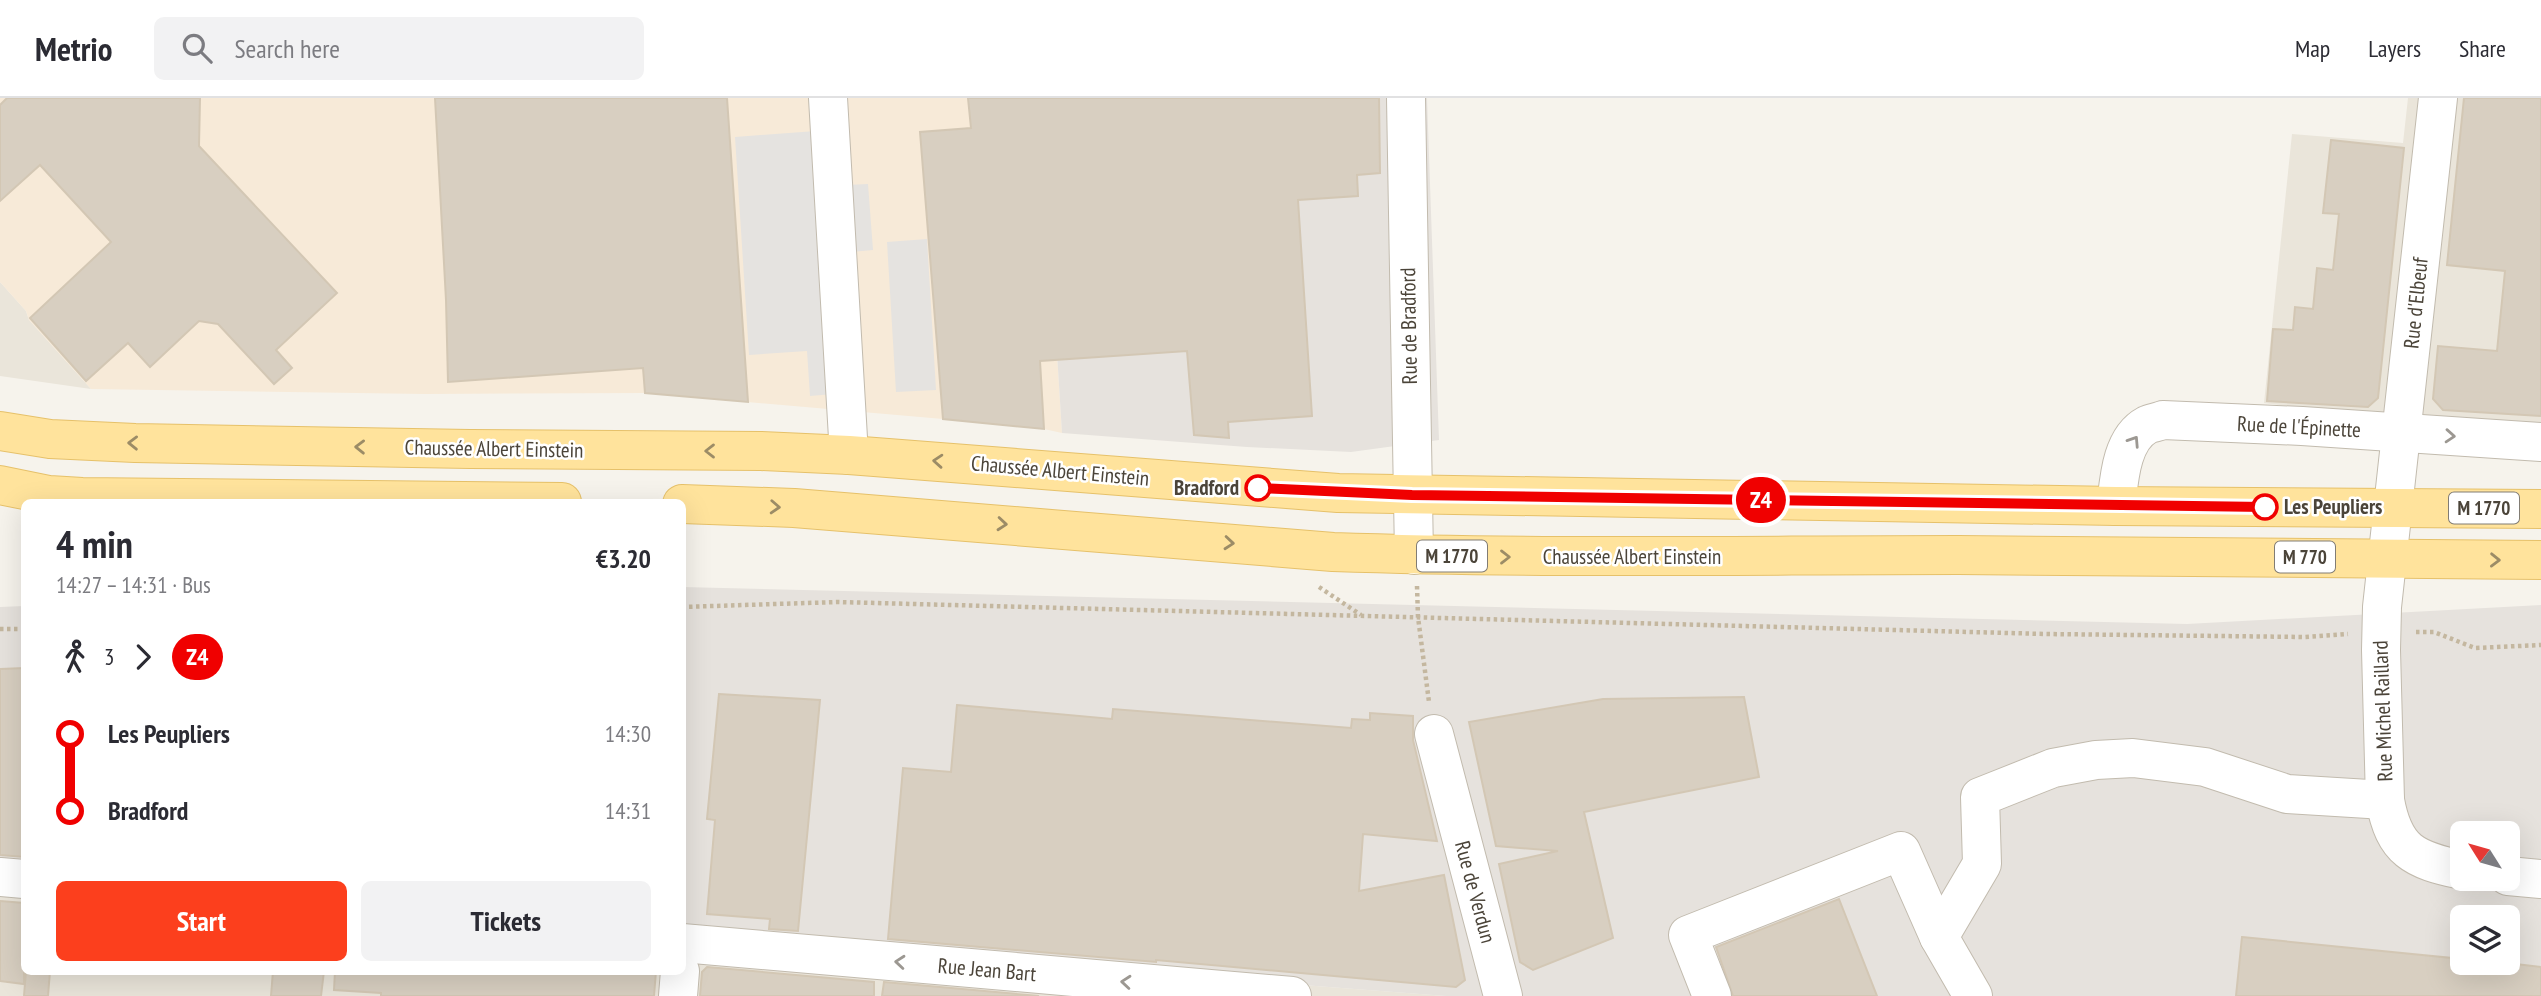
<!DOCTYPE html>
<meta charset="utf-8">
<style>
:root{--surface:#fff;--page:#f2f2f3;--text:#2b2b33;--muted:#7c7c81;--line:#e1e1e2;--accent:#fc3f1d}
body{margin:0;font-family:"PT Sans Narrow",sans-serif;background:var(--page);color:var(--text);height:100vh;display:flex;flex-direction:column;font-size:26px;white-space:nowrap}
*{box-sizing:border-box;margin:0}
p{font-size:23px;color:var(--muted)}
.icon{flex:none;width:38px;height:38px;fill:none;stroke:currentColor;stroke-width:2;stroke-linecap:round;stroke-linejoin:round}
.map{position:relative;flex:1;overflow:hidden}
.drawer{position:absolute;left:21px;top:401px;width:665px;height:476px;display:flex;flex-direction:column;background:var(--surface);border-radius:10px;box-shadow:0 7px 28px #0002}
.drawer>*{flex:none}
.badge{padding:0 14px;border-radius:23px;font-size:24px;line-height:46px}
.needle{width:46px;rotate:307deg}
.buttons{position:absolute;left:2450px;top:723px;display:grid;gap:14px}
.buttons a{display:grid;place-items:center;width:70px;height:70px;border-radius:10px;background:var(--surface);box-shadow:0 7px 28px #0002;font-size:35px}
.map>.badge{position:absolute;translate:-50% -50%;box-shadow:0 0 0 4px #fff}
.legs{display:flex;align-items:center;gap:10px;height:77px;padding:0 35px;font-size:23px}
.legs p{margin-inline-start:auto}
.headline{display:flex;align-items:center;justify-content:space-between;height:119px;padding:0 35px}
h1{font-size:38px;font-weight:600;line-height:52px}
.action{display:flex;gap:14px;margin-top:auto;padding:14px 35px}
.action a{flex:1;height:80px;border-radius:10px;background:var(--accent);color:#fff;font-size:28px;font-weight:600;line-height:80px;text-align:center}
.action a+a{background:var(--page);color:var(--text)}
ul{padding:0 35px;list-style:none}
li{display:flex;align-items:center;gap:24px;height:77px;font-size:26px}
li i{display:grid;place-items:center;width:10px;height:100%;margin:0 9px;background:currentColor}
li i::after{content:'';width:18px;height:18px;margin:-9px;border:5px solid;border-radius:50%;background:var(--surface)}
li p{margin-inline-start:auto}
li:first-child i{background:linear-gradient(#0000 50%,currentColor 0)}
li:last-child i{background:linear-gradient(currentColor 50%,#0000 0)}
header{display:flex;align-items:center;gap:42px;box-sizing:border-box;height:98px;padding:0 35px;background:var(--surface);border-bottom:2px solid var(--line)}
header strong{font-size:33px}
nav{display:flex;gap:38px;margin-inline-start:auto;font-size:24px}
.search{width:490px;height:63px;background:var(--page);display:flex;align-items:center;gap:18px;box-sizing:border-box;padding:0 24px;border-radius:10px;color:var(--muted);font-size:26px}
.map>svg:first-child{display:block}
</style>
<header>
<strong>Metrio</strong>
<div class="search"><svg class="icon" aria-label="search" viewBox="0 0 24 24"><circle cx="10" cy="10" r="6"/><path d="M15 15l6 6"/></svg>Search here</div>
<nav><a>Map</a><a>Layers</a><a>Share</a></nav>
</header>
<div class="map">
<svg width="2541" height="898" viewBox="0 0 2541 898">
<rect width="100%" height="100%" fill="#f6f3ec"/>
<g fill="#eae5da">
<polygon points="2408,0 2541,0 2541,341 2264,305 2292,36 2403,45"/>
<polygon points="0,184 26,213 29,222 91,291 0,278"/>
<polygon points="0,789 24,791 24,873 682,873 683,840 1446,898 0,898"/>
</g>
<polygon fill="#f7ead8" points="0,0 1041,0 1062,335 1044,331 943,321 645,295 425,296 91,291 29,222 26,213 0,184"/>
<g fill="#e6e2dd" fill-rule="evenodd">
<polygon points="1041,0 1427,0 1439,342 1351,354 1247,349 1062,335"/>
<path d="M682,489l1505,37 354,-19v391h-1095l-763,-58zM2462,735h46v45h-46zM2462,819h46v45h-46z"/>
<polygon points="24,508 24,791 0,789 0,509"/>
</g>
<g fill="#e5e3e0">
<polygon points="816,33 833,296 810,298 807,253 749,257 735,39"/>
<polygon points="868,86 873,152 851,154 846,87"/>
<polygon points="927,141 936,292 896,294 887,144"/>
</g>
<g fill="#d8cfc1" stroke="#d3c7b4" stroke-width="2">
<polygon points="7,0 200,0 199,48 337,195 276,252 292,270 274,286 218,226 199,223 150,269 128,245 86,283 30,220 111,144 40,67 0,103 0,7"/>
<polygon points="435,0 727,0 748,304 645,295 643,270 448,284 446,202"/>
<polygon points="968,0 1379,0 1380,75 1357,77 1358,98 1298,102 1312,318 1228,324 1229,340 1194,337 1187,253 1040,263 1044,331 943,321 920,34 971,30"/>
<polygon points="2464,0 2541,0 2541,318 2443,312 2433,301 2438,248 2497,253 2505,173 2447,167"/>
<polygon points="2331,42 2404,50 2378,300 2368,309 2267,303 2273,231 2293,232 2295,209 2313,211 2317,170 2333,172 2339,116 2323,115"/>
<polygon points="24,570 24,759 0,757 0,571"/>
<polygon points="719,596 820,602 798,833 769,831 770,821 707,816 715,722 707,721"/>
<polygon points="1744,599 1759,679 1584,714 1613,840 1533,872 1520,864 1499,766 1558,753 1496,748 1469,624 1603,601"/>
<polygon points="957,607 1112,621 1113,611 1351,630 1352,621 1370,622 1370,615 1413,618 1413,642 1437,743 1363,736 1359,793 1444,777 1465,882 1456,889 1156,862 1156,864 888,841 903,670 951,674"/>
<polygon points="1839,801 1877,898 1733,898 1716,849"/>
<polygon points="0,803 24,805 24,886 0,883"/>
<polygon points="2242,839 2462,861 2462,864 2499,864 2541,869 2541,898 2236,898"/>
<polygon points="707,869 874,884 874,898 700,898 702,874"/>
<polygon points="26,873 50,873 48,898 24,898"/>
<polygon points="273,873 324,873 321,898 271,898"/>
<polygon points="335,873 656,873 654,898 381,898 381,895 334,892"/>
<polygon points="884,884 1039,898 882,898"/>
</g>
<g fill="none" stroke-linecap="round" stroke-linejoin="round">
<g stroke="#c2bbae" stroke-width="40">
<g id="minor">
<polyline points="828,0 849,357"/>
<polyline points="1406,0 1414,457"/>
<path d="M2438,0l-56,509 -1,43 4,150c9,51 29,60 77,70"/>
<path d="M2116,408c3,-26 5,-67 31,-81 4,-2 11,-3 16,-5l139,6 239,16"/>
<polyline points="1434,636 1503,898"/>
<polyline points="2508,778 2541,781"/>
<polyline points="0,779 24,781"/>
<polyline points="1939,839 1982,766 1980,699 2053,670 2096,662 2133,660 2205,669 2287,696 2385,702"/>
<polyline points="682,845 1292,898"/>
<polyline points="678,898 680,873"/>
<polyline points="1712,898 1688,837 1901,753 1939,839 1973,898"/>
</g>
</g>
<g stroke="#e6c16a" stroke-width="40">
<g id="major">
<polyline points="0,333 50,341 135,345 470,351 761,353 849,357 1338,395 2116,408 2541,411"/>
<polyline points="0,387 49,397 82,399 562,404"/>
<path d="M682,406l112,4 539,44c209,7 417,3 625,3 195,0 389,3 583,5"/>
</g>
</g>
<g stroke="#c4b79f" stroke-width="4.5" stroke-dasharray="3.5 3.5" stroke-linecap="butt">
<polyline points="1417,488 1418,519 1429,604"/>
<polyline points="1319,489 1361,517"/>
<polyline points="682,509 838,504 2046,536 2305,539 2348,536"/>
<polyline points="0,531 24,531"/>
<polyline points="2416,534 2434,534 2475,550 2541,547"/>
</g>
<use href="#minor" stroke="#fff" stroke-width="38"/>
<use href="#major" stroke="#ffe39c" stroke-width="38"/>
</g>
<defs><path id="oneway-chevron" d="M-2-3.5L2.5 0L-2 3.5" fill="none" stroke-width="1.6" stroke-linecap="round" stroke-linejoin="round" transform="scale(1.75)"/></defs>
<g stroke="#9c9892">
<use href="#oneway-chevron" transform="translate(2450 338) rotate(4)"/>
<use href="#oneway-chevron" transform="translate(2134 343) rotate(-57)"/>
<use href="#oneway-chevron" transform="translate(900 864) rotate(-175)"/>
<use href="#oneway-chevron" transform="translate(1126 884) rotate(-175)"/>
</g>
<g stroke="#9c8c66">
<use href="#oneway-chevron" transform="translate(133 345) rotate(-179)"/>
<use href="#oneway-chevron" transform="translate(360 349) rotate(-179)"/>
<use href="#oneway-chevron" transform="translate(710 353) rotate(-180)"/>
<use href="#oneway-chevron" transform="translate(938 363) rotate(-176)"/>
<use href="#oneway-chevron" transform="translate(775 409) rotate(3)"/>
<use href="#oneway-chevron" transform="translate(1002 426) rotate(5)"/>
<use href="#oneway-chevron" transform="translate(1229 445) rotate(5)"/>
<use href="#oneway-chevron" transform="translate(1505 459)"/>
<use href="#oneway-chevron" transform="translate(2495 462) rotate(1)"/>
</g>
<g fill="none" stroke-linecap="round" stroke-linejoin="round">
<g stroke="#fff" stroke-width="16">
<polyline id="line-1" points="1258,390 1412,397 2265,409"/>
</g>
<use href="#line-1" stroke="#f00000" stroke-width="10"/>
</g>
<g fill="#fff" stroke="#f00000" stroke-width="3.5">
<circle cx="1258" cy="390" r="12"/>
<circle cx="2265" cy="409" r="12"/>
</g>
<g text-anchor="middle" stroke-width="5" stroke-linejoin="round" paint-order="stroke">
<g fill="#fff" stroke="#817c74" stroke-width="2">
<rect x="2449" y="394.5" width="70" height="31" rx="5"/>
<rect x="1417" y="442.5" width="70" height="31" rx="5"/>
<rect x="2275" y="443.5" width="60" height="31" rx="5"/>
</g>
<g font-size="19" font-weight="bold" fill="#4b4439">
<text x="2484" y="417">M 1770</text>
<text x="1452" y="465">M 1770</text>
<text x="2305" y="466">M 770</text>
</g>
<g font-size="21" fill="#4b4439" stroke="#fff">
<text transform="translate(2416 205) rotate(-84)" y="7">Rue d'Elbeuf</text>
<text transform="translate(1409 228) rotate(-91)" y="7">Rue de Bradford</text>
<text transform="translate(2299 329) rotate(3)" y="7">Rue de l'Épinette</text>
<text transform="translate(494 351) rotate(1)" y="7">Chaussée Albert Einstein</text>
<text transform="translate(1060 373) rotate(5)" y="7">Chaussée Albert Einstein</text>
<text x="1632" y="466">Chaussée Albert Einstein</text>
<text transform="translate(2383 613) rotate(-92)" y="7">Rue Michel Raillard</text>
<text transform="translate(1475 794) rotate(75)" y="7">Rue de Verdun</text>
<text transform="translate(987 872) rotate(5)" y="7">Rue Jean Bart</text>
</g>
<g font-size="21" font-weight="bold" fill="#4b4439" stroke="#fff" text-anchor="end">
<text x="1239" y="397">Bradford</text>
<text x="2284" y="416" text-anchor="start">Les Peupliers</text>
</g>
</g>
</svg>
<div class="buttons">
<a><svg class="needle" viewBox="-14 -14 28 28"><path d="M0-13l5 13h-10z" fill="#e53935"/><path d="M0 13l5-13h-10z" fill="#7c7c81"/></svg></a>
<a><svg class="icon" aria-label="layers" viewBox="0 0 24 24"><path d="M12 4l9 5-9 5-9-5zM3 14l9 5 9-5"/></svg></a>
</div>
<b class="badge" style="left:1761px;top:402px;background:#f00000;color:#fff">Z4</b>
<section class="drawer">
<div class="headline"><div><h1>4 min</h1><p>14:27 – 14:31 · Bus</p></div><b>€3.20</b></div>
<div class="legs"><svg class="icon" aria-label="walk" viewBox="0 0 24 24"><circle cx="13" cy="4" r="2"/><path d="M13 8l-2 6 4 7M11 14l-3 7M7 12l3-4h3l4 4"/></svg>3<svg class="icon" aria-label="forward" viewBox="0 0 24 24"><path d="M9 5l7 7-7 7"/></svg><b class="badge" style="background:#f00000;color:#fff">Z4</b></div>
<ul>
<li><i style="color:#f00000"></i><b>Les Peupliers</b><p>14:30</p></li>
<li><i style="color:#f00000"></i><b>Bradford</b><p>14:31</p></li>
</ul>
<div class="action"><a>Start</a><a>Tickets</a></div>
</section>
</div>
